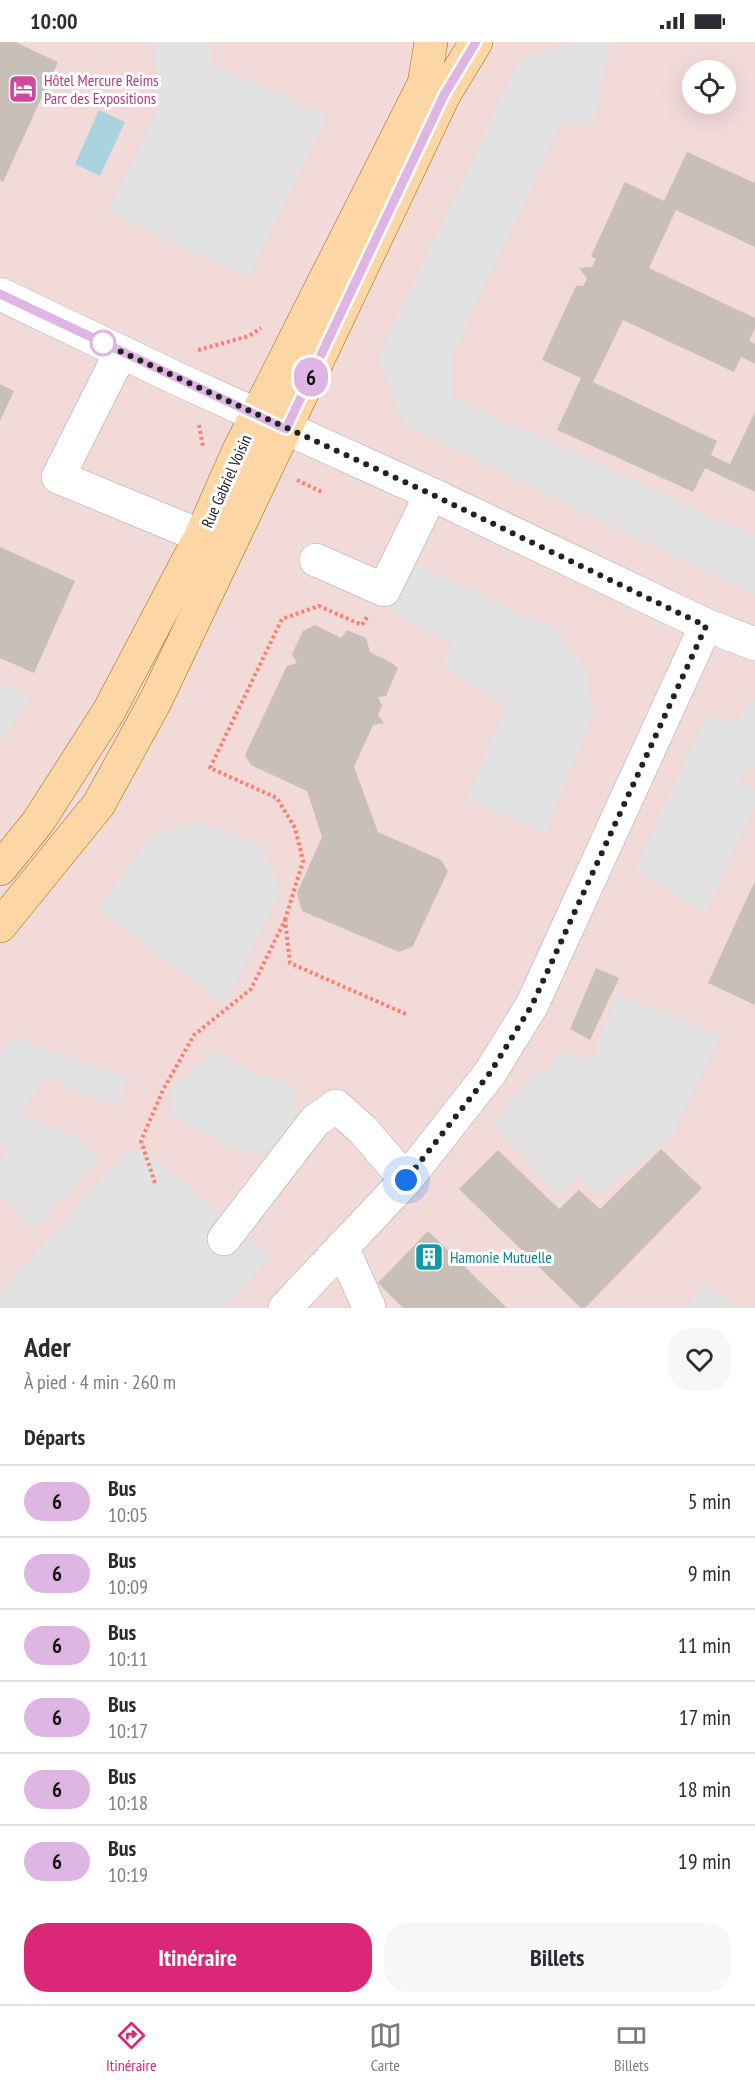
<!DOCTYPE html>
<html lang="fr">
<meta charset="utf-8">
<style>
:root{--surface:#fff;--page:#f7f7f7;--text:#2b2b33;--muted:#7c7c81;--line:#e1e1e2;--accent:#db2777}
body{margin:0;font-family:"PT Sans Narrow",sans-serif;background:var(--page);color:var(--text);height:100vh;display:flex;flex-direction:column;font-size:22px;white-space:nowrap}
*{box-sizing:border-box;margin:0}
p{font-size:20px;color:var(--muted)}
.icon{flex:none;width:33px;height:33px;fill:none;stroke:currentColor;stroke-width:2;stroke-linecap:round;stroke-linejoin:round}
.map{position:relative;height:1266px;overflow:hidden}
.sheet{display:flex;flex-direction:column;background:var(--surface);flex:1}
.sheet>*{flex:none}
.badge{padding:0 12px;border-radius:20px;font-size:21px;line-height:39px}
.tools{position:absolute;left:682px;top:18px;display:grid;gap:12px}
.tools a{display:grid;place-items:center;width:54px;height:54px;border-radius:50%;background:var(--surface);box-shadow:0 6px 24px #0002;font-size:30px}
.you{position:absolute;width:30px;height:30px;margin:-15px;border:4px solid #fff;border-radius:50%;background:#1a73e8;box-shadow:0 0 0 9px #1a73e833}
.map>.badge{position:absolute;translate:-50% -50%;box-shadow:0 0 0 3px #fff}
h2{padding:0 24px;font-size:22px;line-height:54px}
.round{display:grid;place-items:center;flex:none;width:63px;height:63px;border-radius:24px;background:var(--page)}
.overview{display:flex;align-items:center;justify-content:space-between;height:102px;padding:0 24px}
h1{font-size:28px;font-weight:600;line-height:45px}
.button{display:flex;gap:12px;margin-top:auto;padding:12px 24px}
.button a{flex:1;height:69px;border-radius:24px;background:var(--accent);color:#fff;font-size:24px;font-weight:600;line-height:69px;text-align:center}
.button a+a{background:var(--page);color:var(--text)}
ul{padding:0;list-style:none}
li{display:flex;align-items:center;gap:18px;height:72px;padding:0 24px;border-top:2px solid var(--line)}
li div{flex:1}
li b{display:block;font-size:22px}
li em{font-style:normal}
li .badge{min-width:66px;font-weight:700;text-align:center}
.status{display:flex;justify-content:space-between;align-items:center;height:42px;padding:0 30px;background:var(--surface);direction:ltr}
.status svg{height:16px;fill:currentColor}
.dock{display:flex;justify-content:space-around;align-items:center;height:84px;border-top:2px solid var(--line);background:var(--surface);font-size:16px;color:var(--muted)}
.dock a{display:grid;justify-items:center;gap:3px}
.dock .selected{color:var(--accent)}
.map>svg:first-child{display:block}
</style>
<div class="status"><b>10:00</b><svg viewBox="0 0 49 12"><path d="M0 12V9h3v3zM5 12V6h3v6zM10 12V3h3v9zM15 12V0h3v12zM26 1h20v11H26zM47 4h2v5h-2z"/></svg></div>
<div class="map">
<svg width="755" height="1266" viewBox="0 0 755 1266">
<rect width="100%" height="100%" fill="#f2efe9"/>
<path fill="#f2dad9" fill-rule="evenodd" d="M0,0h755v1266h-755zM693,28h33v34h-33z"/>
<g fill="#e2e2e2">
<polygon points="153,0 209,0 212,22 327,73 248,235 109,170 159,64"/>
<polygon points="571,0 610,0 594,81 561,82 451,315 452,354 755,494 755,553 405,383 378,315 520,18"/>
<polygon points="417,523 557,587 585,626 593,672 545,791 467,756 507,663 442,624 453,601 392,570"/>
<polygon points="0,642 31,655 0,701"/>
<polygon points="752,655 755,657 755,724 743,731 739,740 755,747 755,764 705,871 635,827 708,670 736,682"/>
<polygon points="199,779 262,803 280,849 226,963 96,867 152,794"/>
<polygon points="617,952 721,994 673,1093 599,1154 577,1135 557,1154 493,1081 534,1029 548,1030 559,1007 591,1019"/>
<polygon points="9,994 128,1035 118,1066 45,1035 21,1072 75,1095 100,1117 34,1188 0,1152 0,1118 8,1108 0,1101 0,1013"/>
<polygon points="214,1008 259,1033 296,1044 296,1078 262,1114 231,1105 170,1074 171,1047"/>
<polygon points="144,1108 271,1214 225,1266 0,1266 0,1251 126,1109"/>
<polygon points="702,1242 740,1266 688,1266"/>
</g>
<polygon fill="#aad3df" points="99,68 125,80 100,134 75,122"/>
<g fill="#c7bfb8">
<polygon points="0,0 15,0 58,20 3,140 0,138"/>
<polygon points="687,110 755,141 755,205 676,168 649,226 755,276 755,286 749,299 755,302 755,322 741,315 734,330 623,278 593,340 717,399 711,413 730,422 755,370 755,450 705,426 693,450 557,388 581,336 542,318 576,244 583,244 587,237 579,226 592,225 596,217 591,214 625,140 664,159"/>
<polygon points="0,342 14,349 0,379"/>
<polygon points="0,505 75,539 34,631 0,616"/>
<polygon points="315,583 341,596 347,588 366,596 370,610 392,621 398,626 386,654 378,655 382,664 378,673 384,681 373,683 354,725 378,790 441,818 448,829 413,904 399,910 302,869 297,851 322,795 307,749 251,723 245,713 287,624 297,621 292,612 303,589"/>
<polygon points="755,839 755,963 708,941"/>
<polygon points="596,926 619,936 590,998 570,987"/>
<polygon points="661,1107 702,1146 585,1266 581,1266 459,1147 498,1108 559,1167 579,1148 600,1167"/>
<polygon points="428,1189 507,1266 403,1266 378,1241"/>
</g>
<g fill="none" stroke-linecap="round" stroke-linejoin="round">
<g stroke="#a9a9a9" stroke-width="34">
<g id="minor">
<polyline points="0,252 180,338 431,452 706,583 755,602"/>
<polyline points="121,310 58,435 201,494"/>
<polyline points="316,518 384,548 431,452"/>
<polyline points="224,1197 315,1079 336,1064 363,1088 406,1138"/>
<polyline points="342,1205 369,1265"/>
<polyline points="285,1266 406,1138 490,1031 532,963 706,583"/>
</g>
</g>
<g stroke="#a06b00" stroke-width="34">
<g id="major">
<polyline points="0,827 38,780 109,669 201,494 238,410 424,42 431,0"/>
<polyline points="0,884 99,762 156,658 444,53 476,0"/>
</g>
</g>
<g stroke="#fa8072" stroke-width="4" stroke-dasharray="3 3" stroke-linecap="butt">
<polyline points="198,308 249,294 261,286"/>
<polyline points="199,383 203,405"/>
<polyline points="297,438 324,451"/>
<polyline points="285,878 303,819 295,786 277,756 210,726 282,577 319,564 362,583 367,575"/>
<polyline points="155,1141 141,1099 163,1048 194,993 251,947 285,878 290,921 408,973"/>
</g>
<use href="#minor" stroke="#fff" stroke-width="33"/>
<use href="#major" stroke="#fcd6a4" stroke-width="33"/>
</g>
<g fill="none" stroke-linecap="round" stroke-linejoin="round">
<g stroke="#fff" stroke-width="14">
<polyline id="line" points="0,252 286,387 444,53 476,0"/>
</g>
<use href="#line" stroke="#deb5e3" stroke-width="9"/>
<polyline stroke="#222" stroke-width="6" stroke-dasharray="0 10.8" points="103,301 102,301 431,452 706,584 532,963 490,1031 406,1138"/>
</g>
<defs>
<g id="hotel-square" transform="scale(1.5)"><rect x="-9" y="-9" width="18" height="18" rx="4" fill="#d1479c" stroke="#fff"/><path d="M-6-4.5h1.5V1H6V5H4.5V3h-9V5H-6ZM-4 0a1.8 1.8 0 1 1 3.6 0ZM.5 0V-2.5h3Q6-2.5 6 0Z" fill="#fff"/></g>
<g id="building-square" transform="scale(1.5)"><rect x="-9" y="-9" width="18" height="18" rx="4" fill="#0f9aa8" stroke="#fff"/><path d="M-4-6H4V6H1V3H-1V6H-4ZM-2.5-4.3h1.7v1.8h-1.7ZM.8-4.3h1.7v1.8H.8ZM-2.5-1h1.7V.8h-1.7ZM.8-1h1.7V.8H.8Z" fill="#fff"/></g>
</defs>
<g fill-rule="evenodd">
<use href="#hotel-square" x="23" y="47"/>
<use href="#building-square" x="429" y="1215"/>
</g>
<circle fill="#fff" stroke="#deb5e3" stroke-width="3" cx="103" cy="301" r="12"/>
<g text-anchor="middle" stroke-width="6" stroke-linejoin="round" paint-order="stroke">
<g font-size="16" fill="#b23c85" stroke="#fff" text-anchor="start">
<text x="44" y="44">Hôtel Mercure Reims<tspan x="44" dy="18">Parc des Expositions</tspan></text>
</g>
<g font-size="16" fill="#222" stroke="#fff">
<text transform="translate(226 439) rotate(-66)" y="6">Rue Gabriel Voisin</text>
</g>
<g font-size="16" fill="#0d838f" stroke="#fff" text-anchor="start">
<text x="450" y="1221">Hamonie Mutuelle</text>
</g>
</g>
</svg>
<div class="tools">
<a><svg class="icon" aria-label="locate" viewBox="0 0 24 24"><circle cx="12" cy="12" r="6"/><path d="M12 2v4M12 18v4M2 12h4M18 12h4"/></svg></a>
</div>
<div class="you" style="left:406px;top:1138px"></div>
<b class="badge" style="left:311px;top:335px;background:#deb5e3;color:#111">6</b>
</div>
<section class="sheet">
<div class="overview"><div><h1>Ader</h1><p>À pied · 4 min · 260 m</p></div><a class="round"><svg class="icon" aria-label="heart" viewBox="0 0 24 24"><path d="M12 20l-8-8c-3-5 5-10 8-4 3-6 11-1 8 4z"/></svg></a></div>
<h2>Départs</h2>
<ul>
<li><span class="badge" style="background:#deb5e3;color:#111">6</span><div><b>Bus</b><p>10:05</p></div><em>5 min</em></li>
<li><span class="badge" style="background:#deb5e3;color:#111">6</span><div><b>Bus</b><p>10:09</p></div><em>9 min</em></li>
<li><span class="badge" style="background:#deb5e3;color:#111">6</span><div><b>Bus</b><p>10:11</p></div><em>11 min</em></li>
<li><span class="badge" style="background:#deb5e3;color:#111">6</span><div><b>Bus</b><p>10:17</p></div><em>17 min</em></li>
<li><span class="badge" style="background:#deb5e3;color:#111">6</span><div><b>Bus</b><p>10:18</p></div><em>18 min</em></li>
<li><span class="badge" style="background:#deb5e3;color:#111">6</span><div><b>Bus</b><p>10:19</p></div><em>19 min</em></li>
</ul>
<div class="button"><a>Itinéraire</a><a>Billets</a></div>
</section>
<nav class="dock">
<a class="selected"><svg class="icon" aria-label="directions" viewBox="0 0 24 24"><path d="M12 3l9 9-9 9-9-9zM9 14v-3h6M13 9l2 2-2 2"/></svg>Itinéraire</a>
<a><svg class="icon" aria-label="map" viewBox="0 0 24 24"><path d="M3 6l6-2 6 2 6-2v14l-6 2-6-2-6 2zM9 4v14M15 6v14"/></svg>Carte</a>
<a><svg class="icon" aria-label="tickets" viewBox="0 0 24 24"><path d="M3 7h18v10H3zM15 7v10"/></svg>Billets</a>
</nav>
